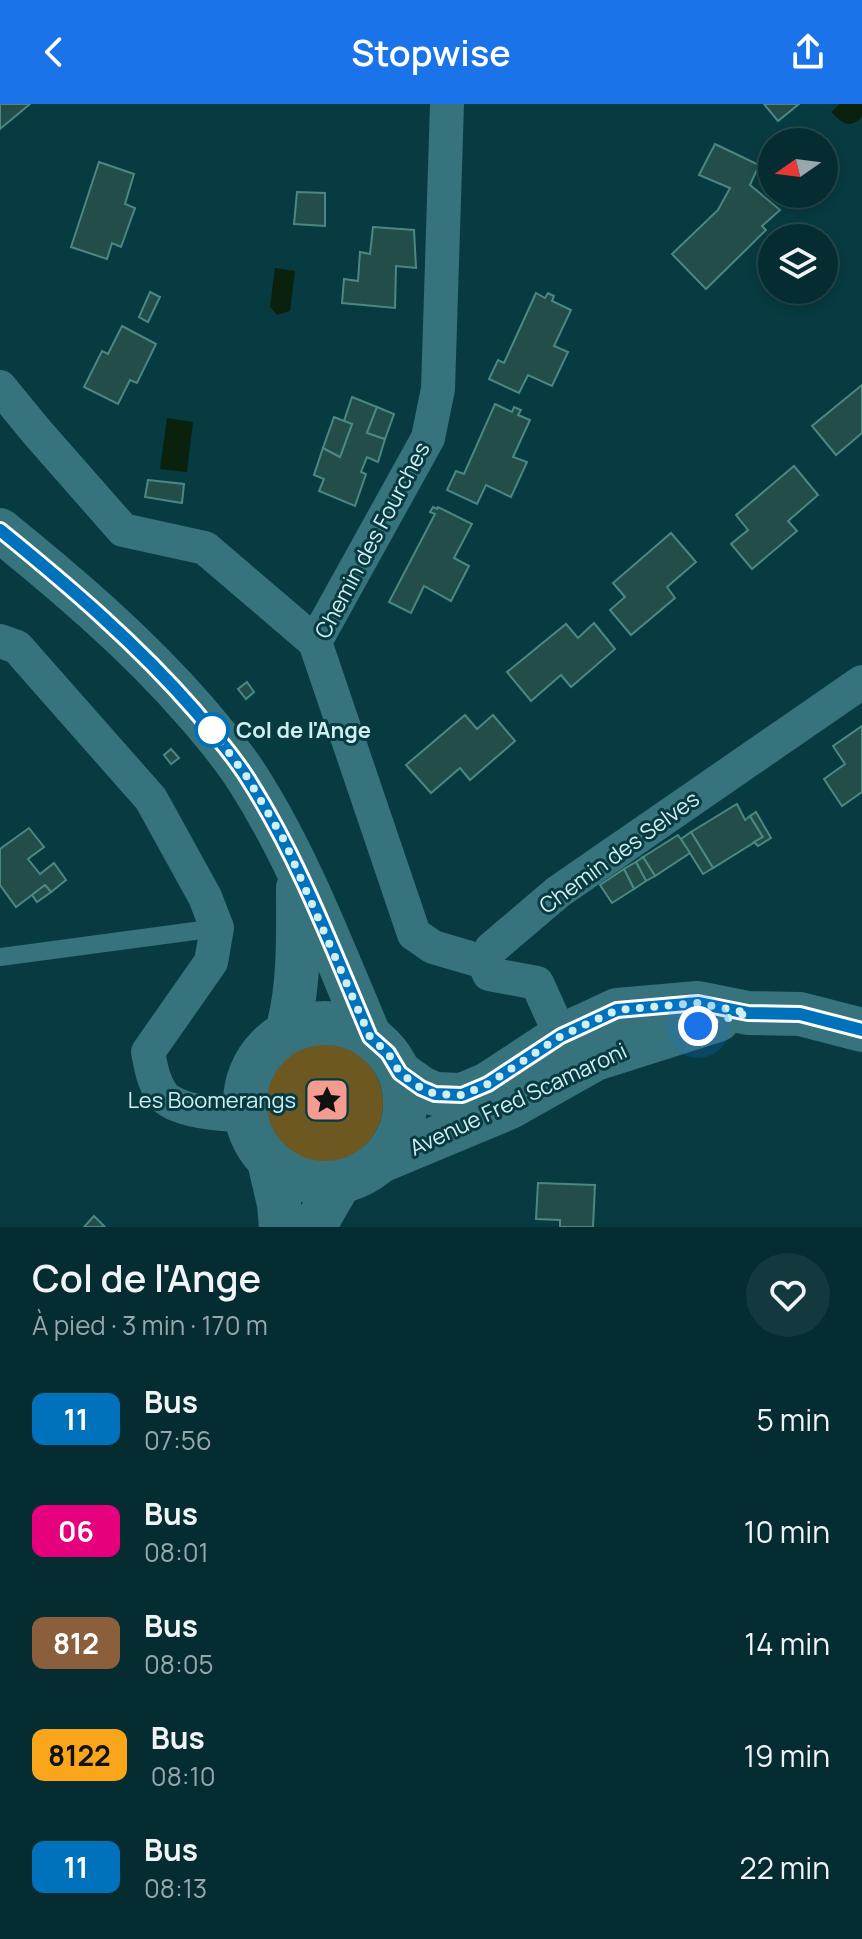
<!DOCTYPE html>
<html lang="fr">
<meta charset="utf-8">
<style>
:root{--surface:#052c31;--page:#13383d;--text:#f1f3f6;--muted:#97a7ab;--line:#26484d;--accent:#1a73e8}
body{margin:0;font-family:Manrope,sans-serif;background:var(--page);color:var(--text);height:100vh;display:flex;flex-direction:column;font-size:30px;white-space:nowrap}
*{box-sizing:border-box;margin:0}
p{font-size:26px;color:var(--muted)}
.icon{flex:none;width:44px;height:44px;fill:none;stroke:currentColor;stroke-width:2;stroke-linecap:round;stroke-linejoin:round}
.map{position:relative;height:1123px;overflow:hidden}
.drawer{display:flex;flex-direction:column;background:var(--surface);flex:1}
.drawer>*{flex:none}
.badge{padding:0 16px;border-radius:12px;font-size:28px;line-height:52px}
.needle{width:52px;rotate:256deg}
.fabs{position:absolute;left:758px;top:24px;display:grid;gap:16px}
.fabs a{display:grid;place-items:center;width:80px;height:80px;border-radius:50%;background:var(--surface);box-shadow:0 4px 12px #0003,0 0 0 2px var(--line);font-size:40px}
.you{position:absolute;width:40px;height:40px;margin:-20px;border:6px solid #fff;border-radius:50%;background:#1a73e8;box-shadow:0 0 0 12px #1a73e833}
.map>.badge{position:absolute;translate:-50% -50%;box-shadow:0 0 0 4px #fff}
.round{display:grid;place-items:center;flex:none;width:84px;height:84px;border-radius:42px;background:var(--page)}
.head{display:flex;align-items:center;justify-content:space-between;height:136px;padding:0 32px}
h1{font-size:38px;font-weight:600;line-height:60px}
ul{padding:0;list-style:none}
li{display:flex;align-items:center;gap:24px;height:112px;padding:0 32px}
li div{flex:1}
li b{display:block;font-size:30px}
li em{font-style:normal}
li .badge{min-width:88px;font-weight:700;text-align:center}
header{display:flex;justify-content:space-between;align-items:center;height:104px;padding:0 32px;background:var(--accent);color:#fff;font-size:36px;font-weight:600}
.map>svg:first-child{display:block}
</style>
<header><svg class="icon" aria-label="back" viewBox="0 0 24 24"><path d="M15 5l-7 7 7 7"/></svg>Stopwise<svg class="icon" aria-label="share" viewBox="0 0 24 24"><path d="M12 15V3M7 8l5-5 5 5M5 13v7h14v-7"/></svg></header>
<div class="map">
<svg width="862" height="1123" viewBox="0 0 862 1123">
<rect width="100%" height="100%" fill="#073b41"/>
<circle fill="#6e5822" cx="324" cy="999" r="59"/>
<g fill="#09210d">
<path d="M840,0h22v13c-13,13 -21,5 -31,-5z"/>
<polygon points="275,164 295,167 290,207 277,211 270,203"/>
<polygon points="167,314 193,318 187,368 160,365"/>
</g>
<g fill="#224d49" stroke="#4b8882" stroke-width="2">
<polygon points="0,0 30,0 0,25"/>
<polygon points="764,0 799,0 778,17"/>
<polygon points="715,40 759,61 750,81 780,106 762,122 766,126 706,185 672,150 718,106 730,84 699,71"/>
<polygon points="99,58 134,70 125,100 135,104 121,143 112,139 107,155 71,143"/>
<polygon points="297,88 325,89 325,122 294,120"/>
<polygon points="373,123 414,126 416,164 396,162 395,204 342,199 344,175 358,177 360,148 370,150"/>
<polygon points="150,188 160,193 148,218 139,213"/>
<polygon points="536,189 545,194 548,189 554,192 552,197 571,206 554,242 568,248 552,282 528,271 519,289 489,275 498,256 504,259"/>
<polygon points="122,222 156,240 137,279 130,276 118,300 84,283 102,247 108,250"/>
<polygon points="862,281 862,329 836,351 812,322"/>
<polygon points="352,293 377,303 367,329 385,335 378,358 367,353 361,368 366,370 355,402 319,387 324,375 314,371 323,344 340,353 352,320 344,317"/>
<polygon points="495,300 512,308 514,303 521,306 518,311 530,316 513,353 527,358 511,393 486,381 477,400 447,386 456,367 464,370"/>
<polygon points="377,303 394,310 385,335 367,329"/>
<polygon points="334,313 352,320 340,353 323,344"/>
<polygon points="794,362 818,391 788,417 797,427 752,465 731,440 748,426 736,411"/>
<polygon points="148,376 184,380 182,399 145,393"/>
<polygon points="433,403 437,405 438,403 472,420 454,454 469,462 451,497 424,482 411,509 389,498 435,410 430,408"/>
<polygon points="671,429 696,458 667,483 675,494 631,531 610,506 625,493 613,479"/>
<polygon points="594,519 615,545 571,583 561,571 531,597 507,568 566,520 578,534"/>
<polygon points="247,578 254,588 246,595 238,585"/>
<polygon points="465,611 477,625 493,611 515,637 470,676 460,664 431,689 406,661"/>
<polygon points="862,622 862,688 842,702 824,675 845,660 833,642"/>
<polygon points="171,645 179,654 171,660 164,651"/>
<polygon points="737,700 745,716 750,712 763,733 713,764 691,728"/>
<polygon points="756,708 771,734 758,742 754,738 763,733 750,712"/>
<polygon points="29,724 44,743 28,755 40,770 54,759 66,776 51,788 45,781 16,803 0,781 0,745"/>
<polygon points="691,728 713,764 703,770 681,735"/>
<polygon points="678,731 690,749 655,772 643,753"/>
<polygon points="643,753 655,772 646,777 636,758"/>
<polygon points="636,758 646,777 634,785 624,765"/>
<polygon points="624,765 634,785 612,799 600,781"/>
<polygon points="45,781 51,788 37,798 32,791"/>
<polygon points="538,1079 595,1081 593,1123 560,1123 560,1116 536,1115"/>
<polygon points="94,1112 105,1123 84,1123"/>
</g>
<g fill="none" stroke-linecap="round" stroke-linejoin="round">
<polyline stroke="#36737c" stroke-width="18" points="0,853 217,824"/>
<g stroke="#36737c" stroke-width="34">
<polyline points="447,0 438,285 428,334 315,538 414,830 433,843 484,858"/>
<polyline points="0,283 36,327 123,426 205,444 315,538"/>
<path d="M0,537l17,6 134,152 54,98 12,31 -6,34 -63,90c3,15 5,29 14,42 12,18 63,21 84,21"/>
<polyline points="559,953 562,951 561,932 537,879 489,870 484,858 491,845 558,788 862,578"/>
</g>
<g stroke="#36737c" stroke-width="44">
<path d="M0,426c69,56 137,114 196,182 18,21 37,43 52,67 51,80 85,171 122,258"/>
<circle cx="325" cy="999" r="80"/>
<path d="M287,928c13,-48 11,-95 11,-144"/>
<polyline points="400,969 421,984 435,990 462,991 488,980 561,932 617,906 698,899 748,909 800,910 862,926"/>
<polyline points="269,1057 279,1100 281,1123"/>
<polyline points="381,1057 508,1004 595,955 718,916"/>
<polyline points="314,1123 340,1078"/>
</g>
</g>
<g fill="none" stroke-linecap="round" stroke-linejoin="round">
<g stroke="#fff" stroke-width="18">
<path id="line" d="M0,426c69,56 137,114 196,182 18,21 37,43 52,67 51,80 85,171 122,258l18,16 12,20 21,15 14,6 27,1 26,-11 73,-48 56,-26 81,-7 50,10 52,1 62,16"/>
</g>
<use href="#line" stroke="#0072bc" stroke-width="12"/>
<polyline stroke="#d0eff3" stroke-width="8" stroke-dasharray="0 14.4" points="212,626 247,673 284,736 370,933 388,949 400,969 421,984 435,990 462,991 488,980 561,932 617,906 698,899 748,909 698,922"/>
</g>
<defs>
<g id="sight-square" transform="scale(2.3)"><rect x="-9" y="-9" width="18" height="18" rx="4" fill="#f59c91" stroke="#073b41"/><path d="M0-6L1.8-2.2L6-1.7L2.9 1.2L3.7 5.4L0 3.3L-3.7 5.4L-2.9 1.2L-6-1.7L-1.8-2.2Z" fill="#111"/></g>
</defs>
<g fill-rule="evenodd">
<use href="#sight-square" x="327" y="996"/>
</g>
<circle fill="#fff" stroke="#0072bc" stroke-width="4" cx="212" cy="626" r="16"/>
<g text-anchor="middle" stroke-width="6" stroke-linejoin="round" paint-order="stroke">
<g font-size="22" fill="#d0eff3" stroke="#073b41">
<text transform="translate(372 436) rotate(-62)" y="8">Chemin des Fourches</text>
<text transform="translate(619 748) rotate(-36)" y="8">Chemin des Selves</text>
<text transform="translate(518 995) rotate(-25)" y="8">Avenue Fred Scamaroni</text>
</g>
<g font-size="22" font-weight="bold" fill="#d0eff3" stroke="#073b41" text-anchor="start">
<text x="236" y="634">Col de l'Ange</text>
</g>
<g font-size="22" fill="#d0eff3" stroke="#073b41" text-anchor="end">
<text x="296" y="1004">Les Boomerangs</text>
</g>
</g>
</svg>
<div class="fabs">
<a><svg class="needle" viewBox="-14 -14 28 28"><path d="M0-13l5 13h-10z" fill="#e53935"/><path d="M0 13l5-13h-10z" fill="#97a7ab"/></svg></a>
<a><svg class="icon" aria-label="layers" viewBox="0 0 24 24"><path d="M12 4l9 5-9 5-9-5zM3 14l9 5 9-5"/></svg></a>
</div>
<div class="you" style="left:698px;top:922px"></div>
</div>
<section class="drawer">
<div class="head"><div><h1>Col de l'Ange</h1><p>À pied · 3 min · 170 m</p></div><a class="round"><svg class="icon" aria-label="heart" viewBox="0 0 24 24"><path d="M12 20l-8-8c-3-5 5-10 8-4 3-6 11-1 8 4z"/></svg></a></div>
<ul>
<li><span class="badge" style="background:#0072bc;color:#fff">11</span><div><b>Bus</b><p>07:56</p></div><em>5 min</em></li>
<li><span class="badge" style="background:#e6007e;color:#fff">06</span><div><b>Bus</b><p>08:01</p></div><em>10 min</em></li>
<li><span class="badge" style="background:#8b5e3c;color:#fff">812</span><div><b>Bus</b><p>08:05</p></div><em>14 min</em></li>
<li><span class="badge" style="background:#faa61a;color:#111">8122</span><div><b>Bus</b><p>08:10</p></div><em>19 min</em></li>
<li><span class="badge" style="background:#0072bc;color:#fff">11</span><div><b>Bus</b><p>08:13</p></div><em>22 min</em></li>
</ul>
</section>
